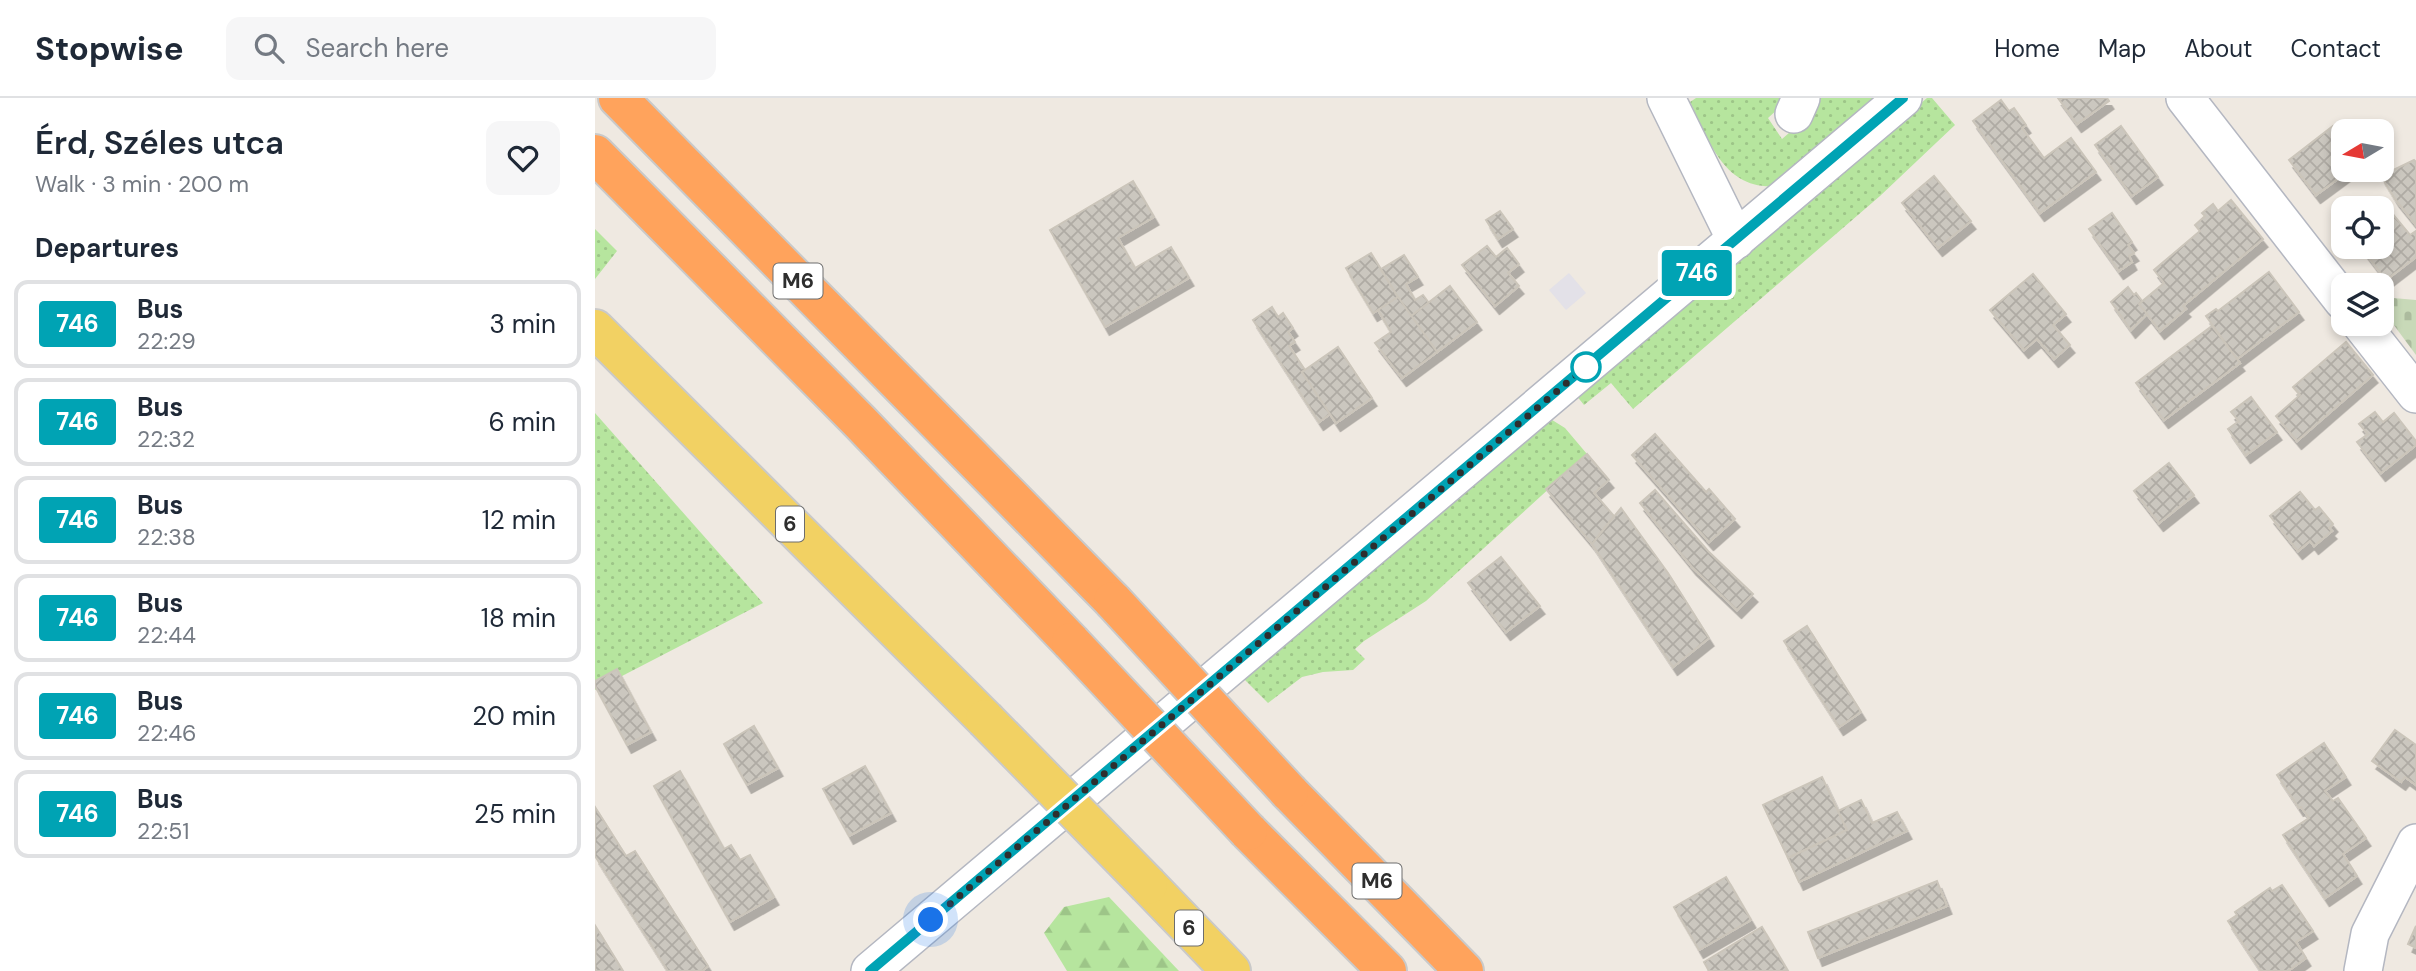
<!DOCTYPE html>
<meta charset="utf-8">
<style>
:root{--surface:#fff;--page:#f6f6f7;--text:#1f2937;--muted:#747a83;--line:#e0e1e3}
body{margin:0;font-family:"DM Sans",sans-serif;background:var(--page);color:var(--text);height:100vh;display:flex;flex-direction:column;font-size:26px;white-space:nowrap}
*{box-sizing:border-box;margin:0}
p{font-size:23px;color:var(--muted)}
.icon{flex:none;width:38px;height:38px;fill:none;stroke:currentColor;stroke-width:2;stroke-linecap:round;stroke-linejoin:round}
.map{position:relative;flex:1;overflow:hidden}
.side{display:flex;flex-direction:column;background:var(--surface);width:595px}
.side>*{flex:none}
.badge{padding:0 14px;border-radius:5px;font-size:24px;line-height:46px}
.needle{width:46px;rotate:260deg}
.fabs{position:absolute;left:1736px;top:21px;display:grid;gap:14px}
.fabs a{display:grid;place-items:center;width:63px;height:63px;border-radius:14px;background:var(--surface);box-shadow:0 4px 10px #0003;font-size:35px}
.you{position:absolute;width:35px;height:35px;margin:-18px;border:5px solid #fff;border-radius:50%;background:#1a73e8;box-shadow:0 0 0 10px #1a73e833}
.map>.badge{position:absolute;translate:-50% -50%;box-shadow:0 0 0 4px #fff}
h2{padding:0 35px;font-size:26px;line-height:63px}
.round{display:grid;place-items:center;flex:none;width:74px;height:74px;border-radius:14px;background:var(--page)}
.headline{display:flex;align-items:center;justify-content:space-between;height:119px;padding:0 35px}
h1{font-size:33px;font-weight:600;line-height:52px}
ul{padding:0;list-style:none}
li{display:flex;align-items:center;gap:21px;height:88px;margin:0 14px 10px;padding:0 21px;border:4px solid var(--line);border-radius:14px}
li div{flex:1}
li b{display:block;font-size:26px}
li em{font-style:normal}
li .badge{min-width:77px;font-weight:700;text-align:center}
header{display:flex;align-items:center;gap:42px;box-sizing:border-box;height:98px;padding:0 35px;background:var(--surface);border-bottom:2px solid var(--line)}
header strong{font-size:33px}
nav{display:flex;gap:38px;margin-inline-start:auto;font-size:24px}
.search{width:490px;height:63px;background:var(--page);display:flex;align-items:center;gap:18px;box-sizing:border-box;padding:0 24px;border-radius:14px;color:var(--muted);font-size:26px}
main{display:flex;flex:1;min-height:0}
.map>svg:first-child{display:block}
</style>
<header>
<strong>Stopwise</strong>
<div class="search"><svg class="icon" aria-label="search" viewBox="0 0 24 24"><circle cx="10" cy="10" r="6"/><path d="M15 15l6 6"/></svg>Search here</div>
<nav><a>Home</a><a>Map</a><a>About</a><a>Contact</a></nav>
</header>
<main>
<section class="side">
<div class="headline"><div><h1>Érd, Széles utca</h1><p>Walk · 3 min · 200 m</p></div><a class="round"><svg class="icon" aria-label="heart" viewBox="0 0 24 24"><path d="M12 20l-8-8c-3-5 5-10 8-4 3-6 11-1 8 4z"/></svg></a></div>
<h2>Departures</h2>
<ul>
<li><span class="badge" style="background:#00a3b4;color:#fff">746</span><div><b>Bus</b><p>22:29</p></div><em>3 min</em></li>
<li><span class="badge" style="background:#00a3b4;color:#fff">746</span><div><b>Bus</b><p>22:32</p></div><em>6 min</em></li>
<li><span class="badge" style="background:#00a3b4;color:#fff">746</span><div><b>Bus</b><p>22:38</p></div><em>12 min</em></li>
<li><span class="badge" style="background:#00a3b4;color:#fff">746</span><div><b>Bus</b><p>22:44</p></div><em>18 min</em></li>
<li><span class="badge" style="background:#00a3b4;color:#fff">746</span><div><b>Bus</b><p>22:46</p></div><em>20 min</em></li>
<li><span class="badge" style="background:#00a3b4;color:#fff">746</span><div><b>Bus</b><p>22:51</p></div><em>25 min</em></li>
</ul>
</section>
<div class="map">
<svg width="1821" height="873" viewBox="0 0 1821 873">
<defs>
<pattern id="green-dots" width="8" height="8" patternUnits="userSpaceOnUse" patternTransform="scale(1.75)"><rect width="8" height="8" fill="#b6e59e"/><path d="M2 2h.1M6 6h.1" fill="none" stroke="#9dc588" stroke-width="1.8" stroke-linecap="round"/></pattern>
<pattern id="forest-firs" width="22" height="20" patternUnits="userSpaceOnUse" patternTransform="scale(1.75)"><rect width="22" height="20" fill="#b6e59e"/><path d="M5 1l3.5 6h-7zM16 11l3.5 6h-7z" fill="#9dc588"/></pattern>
<pattern id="cemetery-stones" width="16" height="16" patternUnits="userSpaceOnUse" patternTransform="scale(1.75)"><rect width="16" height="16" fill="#c8d9b8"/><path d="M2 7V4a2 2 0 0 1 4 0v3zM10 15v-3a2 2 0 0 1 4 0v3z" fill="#acbb9e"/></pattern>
<pattern id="building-cross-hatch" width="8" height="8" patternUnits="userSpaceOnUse" patternTransform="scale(1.75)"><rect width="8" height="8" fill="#cbc7bf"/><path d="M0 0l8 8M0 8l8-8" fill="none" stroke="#afaba4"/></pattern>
<filter id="shadow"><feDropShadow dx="4.5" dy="8" stdDeviation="0" flood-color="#0004"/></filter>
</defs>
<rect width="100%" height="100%" fill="#efe9e1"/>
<polygon fill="#e3e1e8" points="974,175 991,195 971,212 954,192"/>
<g fill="url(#green-dots)">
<path d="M1101,0h94l-22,20 14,21 22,-19 11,-22h74l-111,88c-54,5 -68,-44 -88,-84z"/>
<polygon points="1332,0 1337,0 1360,27 1285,98 1038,311 1016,285 989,307 981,297"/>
<polygon points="0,131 22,153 0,181"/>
<polygon points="0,315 168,505 0,592"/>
<polygon points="954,320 970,330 992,356 831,503 769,543 760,551 770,561 758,572 728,574 707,579 673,605 646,578"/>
</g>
<polygon fill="url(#forest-firs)" points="514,799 584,873 472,873 449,835 469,809"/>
<polygon fill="url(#cemetery-stones)" points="1787,199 1821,202 1821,257 1787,211"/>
<g fill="url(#building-cross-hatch)" stroke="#cbc5ba" stroke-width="2" filter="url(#shadow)">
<polygon points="1463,0 1512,0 1514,3 1482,26"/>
<polygon points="1406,2 1414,13 1419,10 1431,27 1427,30 1449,60 1476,40 1501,74 1445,115 1378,23"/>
<polygon points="1526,28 1563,79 1537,98 1500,47"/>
<polygon points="1738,28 1748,42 1748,72 1755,72 1721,97 1694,62"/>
<polygon points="1819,62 1821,64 1821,127 1800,101 1786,78"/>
<polygon points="1339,78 1376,123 1343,150 1307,105"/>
<polygon points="538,83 559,119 523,140 540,170 576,149 594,180 510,229 455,132"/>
<polygon points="1636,102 1668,141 1588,208 1591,211 1565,233 1544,206 1569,185 1559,172 1605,133 1600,127 1610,118 1607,115 1618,106 1623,113"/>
<polygon points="905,113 918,131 903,141 891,122"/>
<polygon points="1796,114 1815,137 1821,133 1821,159 1791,182 1766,149 1787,149 1787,121"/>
<polygon points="1517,115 1537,144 1533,147 1539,155 1534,158 1537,164 1524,173 1494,131"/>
<polygon points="892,148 901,159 912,150 924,166 913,175 924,188 900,208 867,167"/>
<polygon points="776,155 803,199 778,215 751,170"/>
<polygon points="809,157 823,179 811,186 820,202 828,197 834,205 815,219 786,171"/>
<polygon points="1674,174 1704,214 1642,261 1611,218 1621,211 1623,213"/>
<polygon points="1438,176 1471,216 1458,227 1475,247 1459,261 1442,241 1429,252 1395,212"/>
<polygon points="855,188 882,224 842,254 815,219"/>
<polygon points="1533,189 1539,197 1541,195 1547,203 1544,206 1552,216 1536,232 1516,204"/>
<polygon points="803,199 842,254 807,280 780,245 796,234 783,212"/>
<polygon points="677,209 683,219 688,215 698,230 693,234 700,244 694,248 710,272 707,274 735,316 724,324 658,222"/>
<polygon points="1617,228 1645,265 1569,322 1541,285"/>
<polygon points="1751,244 1778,277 1702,343 1681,318 1705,297 1698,289"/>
<polygon points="743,249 777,300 741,325 707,274"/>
<polygon points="1656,299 1682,334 1651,357 1633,331 1644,323 1636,314"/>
<polygon points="1780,314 1788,324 1799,315 1821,343 1821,347 1786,375 1762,344 1773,336 1764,326"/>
<polygon points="1060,336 1111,394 1114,391 1140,421 1114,444 1037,357"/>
<polygon points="992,356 1014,382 999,395 1019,418 997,446 951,391"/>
<polygon points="1574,365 1599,397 1564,425 1539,393"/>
<polygon points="1060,392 1113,453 1158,496 1142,512 1097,469 1045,405"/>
<polygon points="1705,394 1720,412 1724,409 1738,426 1734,430 1737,433 1719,448 1715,443 1703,453 1675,418"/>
<polygon points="1026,410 1073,475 1114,540 1078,569 997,446"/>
<polygon points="906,459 945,508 911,534 873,485"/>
<polygon points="1212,528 1266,614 1244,629 1189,543"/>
<polygon points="22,571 56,634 32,647 0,588 0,583"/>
<polygon points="159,628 183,670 152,687 129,646"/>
<polygon points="1800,632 1821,647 1821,687 1810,679 1806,684 1777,663"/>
<polygon points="1729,645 1751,679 1730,693 1738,703 1743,700 1771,740 1748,756 1762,778 1730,800 1688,737 1714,720 1706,709 1704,710 1682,677"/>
<polygon points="270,668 296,715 254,738 228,691"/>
<polygon points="85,673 129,751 136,747 145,762 155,757 179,799 135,824 59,688"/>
<polygon points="1227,679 1252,732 1193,760 1168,707"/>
<polygon points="1266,702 1277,725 1302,714 1312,733 1204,784 1193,760 1252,732 1243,713"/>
<polygon points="0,709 31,758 40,753 113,868 107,873 73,873 0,758"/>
<polygon points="1131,779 1156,822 1104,852 1079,809"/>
<polygon points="1342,783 1352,808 1223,860 1213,834"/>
<polygon points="1687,787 1718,833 1701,844 1711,860 1693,873 1666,873 1633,823 1642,817 1640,814 1675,790 1677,793"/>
<polygon points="1821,828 1821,850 1813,846"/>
<polygon points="1,829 28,873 0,873"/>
<polygon points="1167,829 1193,873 1114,873 1109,864"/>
</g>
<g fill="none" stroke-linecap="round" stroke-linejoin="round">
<g stroke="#b4b7c1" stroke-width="40">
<g id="minor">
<polyline points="1071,0 1141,142"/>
<polyline points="1590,0 1748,203"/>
<polyline points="1199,16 1206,0"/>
<polyline points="1766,226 1821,296"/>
<polyline points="275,873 1308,0"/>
<polyline points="1768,873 1775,836 1821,745"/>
</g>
</g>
<g stroke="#c9c9c9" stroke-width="42">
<g id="major">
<polyline points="0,231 390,621"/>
<polyline points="553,787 636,873"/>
</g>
</g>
<g stroke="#c9c9c9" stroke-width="42">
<g id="highway">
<polyline points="23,0 518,503"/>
<polyline points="0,56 265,324 476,544"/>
<polyline points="694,694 869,873"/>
<polyline points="653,733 792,873"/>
</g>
</g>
<use href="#minor" stroke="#fff" stroke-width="37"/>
<use href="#major" stroke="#f2d163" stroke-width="38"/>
<use href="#highway" stroke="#ffa35c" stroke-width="38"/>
<g stroke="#c9c9c9" stroke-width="42" stroke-linecap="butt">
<polyline id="major-bridge" points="390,621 553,787"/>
</g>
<g stroke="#c9c9c9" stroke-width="42" stroke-linecap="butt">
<g id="highway-bridge">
<polyline points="518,503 694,694"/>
<polyline points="476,544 653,733"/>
</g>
</g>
<use href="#major-bridge" stroke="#f2d163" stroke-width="38"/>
<use href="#highway-bridge" stroke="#ffa35c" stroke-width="38"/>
</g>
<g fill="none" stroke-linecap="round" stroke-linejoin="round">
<g stroke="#fff" stroke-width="16">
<polyline id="line" points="275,873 1308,0"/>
</g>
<use href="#line" stroke="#00a3b4" stroke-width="10"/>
<polyline stroke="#2e2e2e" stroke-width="7" stroke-dasharray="0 12.6" points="336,822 993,267 991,269"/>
</g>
<circle fill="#fff" stroke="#00a3b4" stroke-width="3.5" cx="991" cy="269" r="14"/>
<g text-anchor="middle" stroke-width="5" stroke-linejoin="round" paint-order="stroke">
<g fill="#fff" stroke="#6d6d6d" stroke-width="2">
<rect x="178.5" y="165.5" width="49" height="35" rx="5"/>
<rect x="181" y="408.5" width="28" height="35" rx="5"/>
<rect x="757.5" y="765.5" width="49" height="35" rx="5"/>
<rect x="580" y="812.5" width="28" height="35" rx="5"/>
</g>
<g font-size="21" font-weight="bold" fill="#2e2e2e">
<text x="203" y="190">M6</text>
<text x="195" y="433">6</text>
<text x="782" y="790">M6</text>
<text x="594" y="837">6</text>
</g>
</g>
</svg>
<div class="fabs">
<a><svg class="needle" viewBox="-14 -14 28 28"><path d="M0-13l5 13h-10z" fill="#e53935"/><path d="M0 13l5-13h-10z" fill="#747a83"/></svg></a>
<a><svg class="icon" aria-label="locate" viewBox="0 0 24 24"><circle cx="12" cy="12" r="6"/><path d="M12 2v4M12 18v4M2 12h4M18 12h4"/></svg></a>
<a><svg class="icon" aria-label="layers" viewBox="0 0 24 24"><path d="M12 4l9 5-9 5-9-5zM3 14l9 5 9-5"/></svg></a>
</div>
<div class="you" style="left:336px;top:822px"></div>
<b class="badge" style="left:1102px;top:175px;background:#00a3b4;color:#fff">746</b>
</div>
</main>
